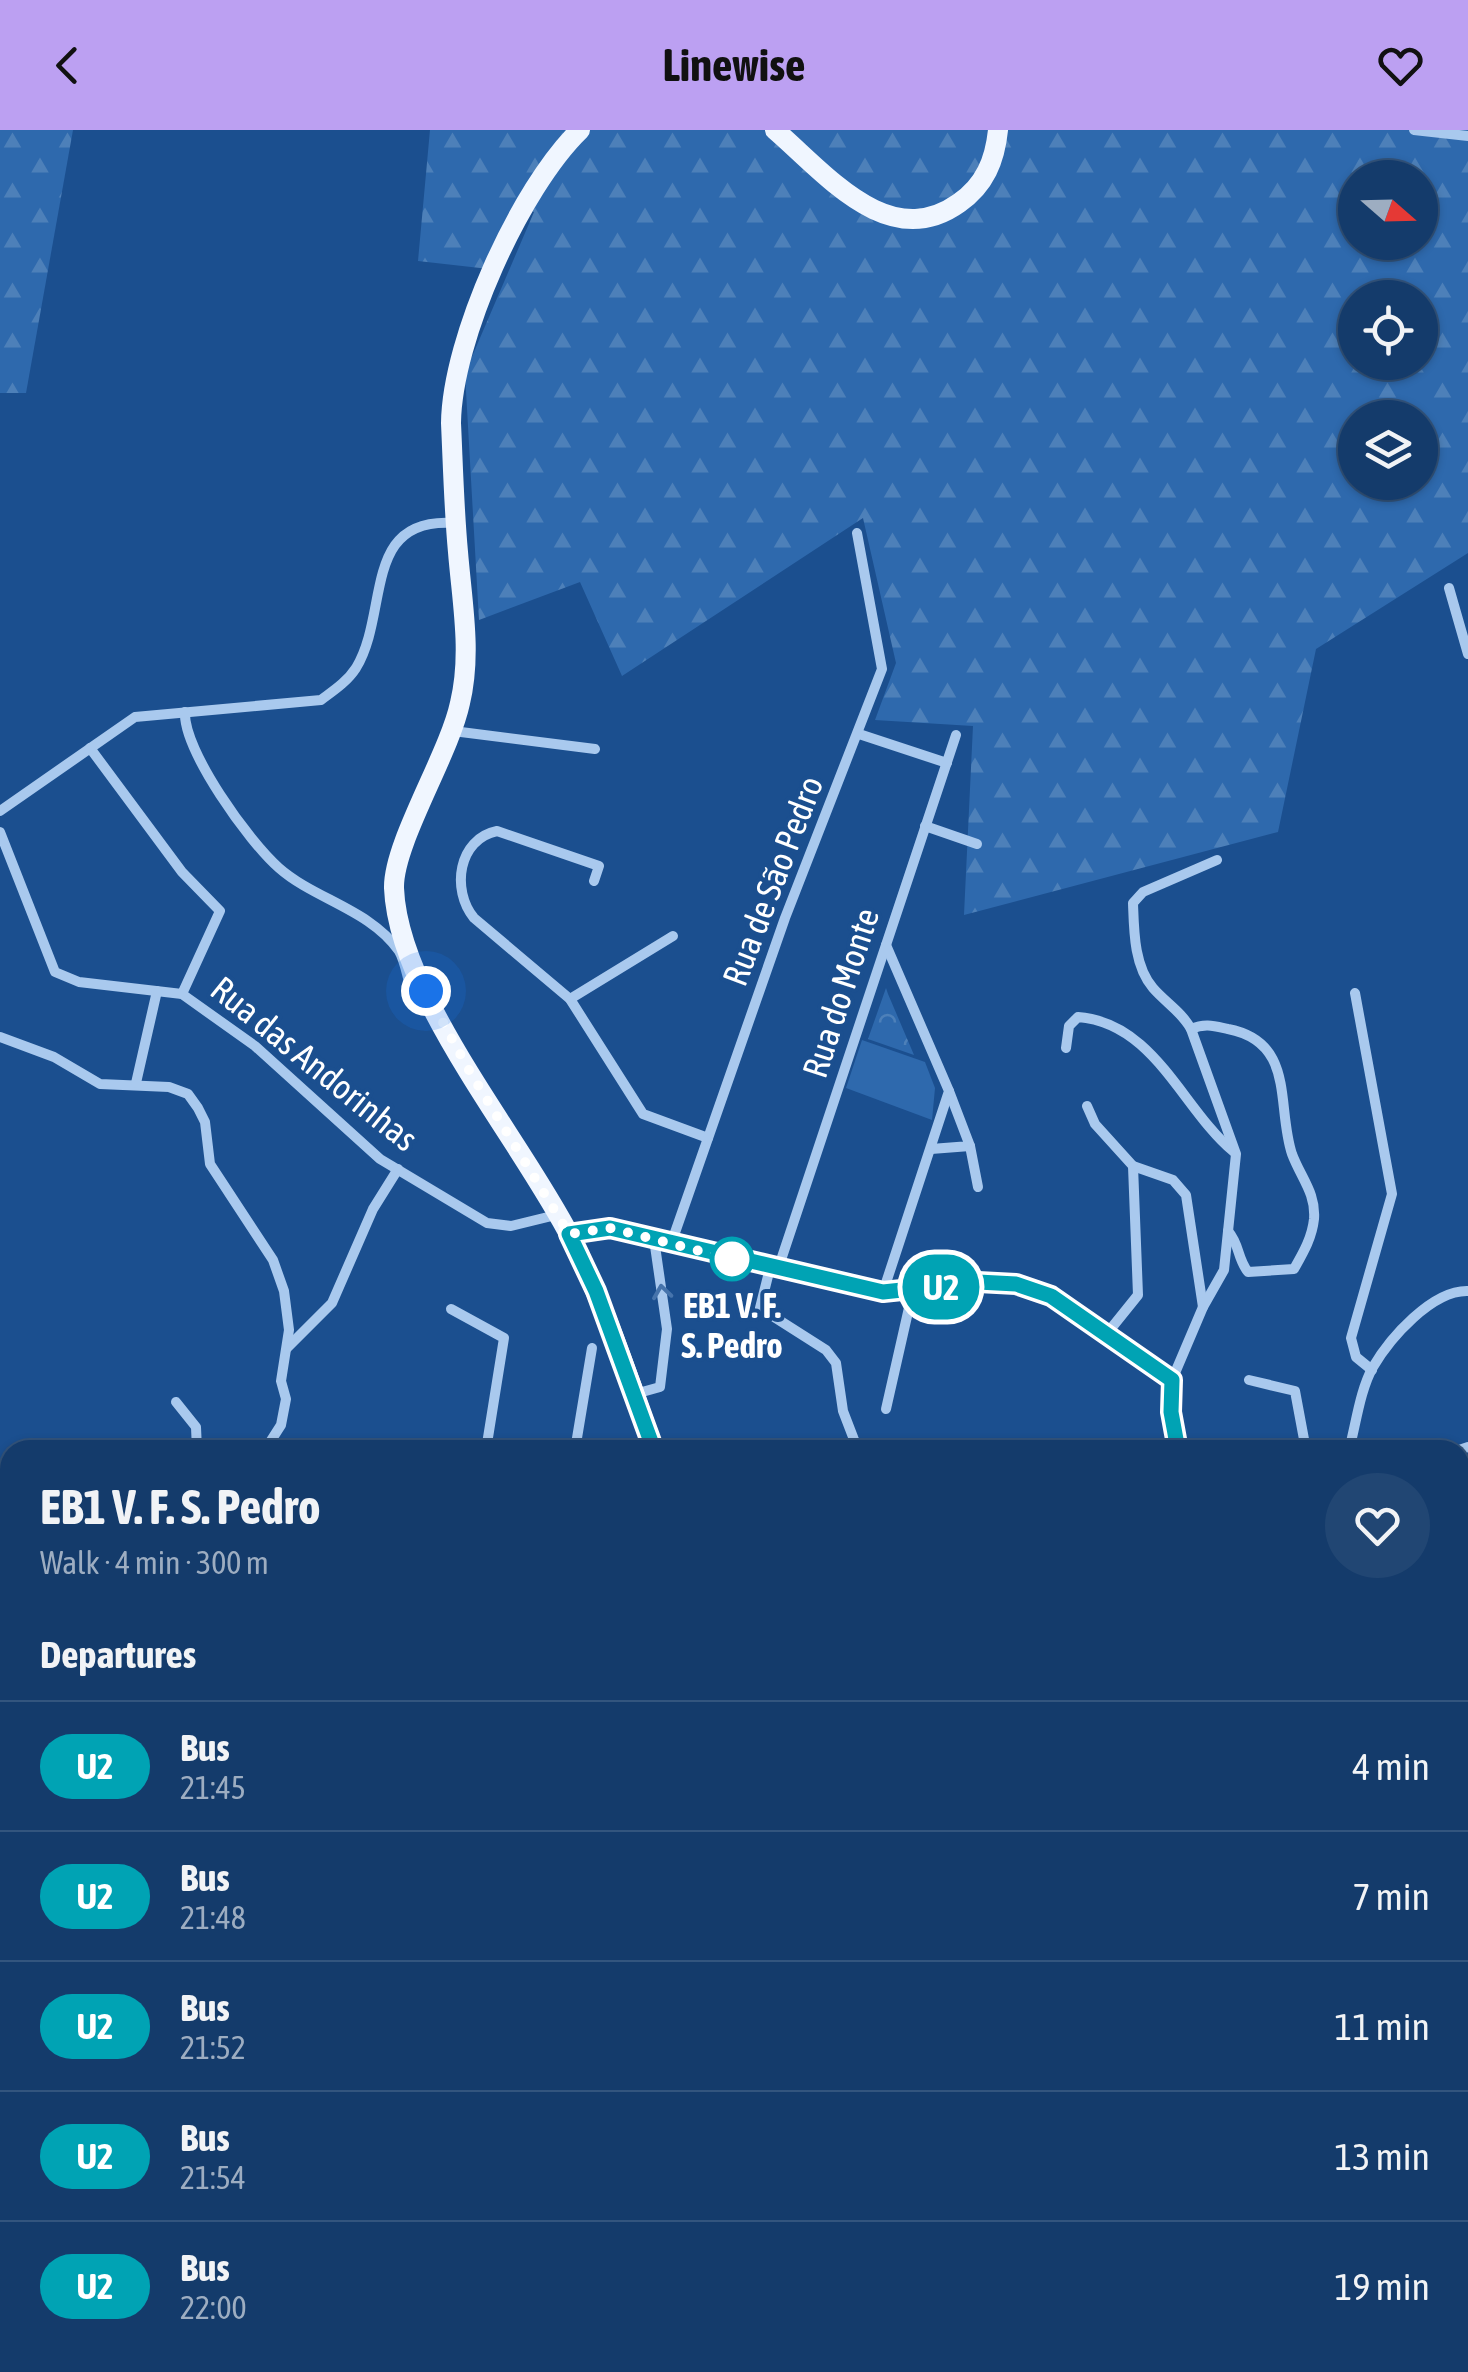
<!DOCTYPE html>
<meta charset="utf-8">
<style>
:root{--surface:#143b6b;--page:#214673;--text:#f1f3f6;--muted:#9dadc1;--line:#33557e;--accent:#bca0f2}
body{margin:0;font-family:"Asap Condensed",sans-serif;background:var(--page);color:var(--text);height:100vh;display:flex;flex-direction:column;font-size:38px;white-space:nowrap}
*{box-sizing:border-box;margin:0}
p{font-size:32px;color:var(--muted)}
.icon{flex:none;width:55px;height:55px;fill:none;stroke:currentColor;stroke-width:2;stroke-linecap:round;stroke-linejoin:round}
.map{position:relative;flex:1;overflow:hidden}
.sheet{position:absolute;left:0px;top:1310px;width:1470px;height:932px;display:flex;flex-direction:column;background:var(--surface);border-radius:30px 30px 0 0;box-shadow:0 2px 8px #0004,0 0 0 2px var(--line)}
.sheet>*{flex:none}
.badge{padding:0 20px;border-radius:32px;font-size:35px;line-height:65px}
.needle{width:65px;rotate:110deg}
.tools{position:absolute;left:1338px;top:30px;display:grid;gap:20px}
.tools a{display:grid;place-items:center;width:100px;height:100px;border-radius:50%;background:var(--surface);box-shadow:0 2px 8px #0004,0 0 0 2px var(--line);font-size:50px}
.you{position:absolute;width:50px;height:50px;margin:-25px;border:8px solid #fff;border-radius:50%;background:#1a73e8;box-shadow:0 0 0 15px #1a73e833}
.map>.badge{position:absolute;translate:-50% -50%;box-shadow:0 0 0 5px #fff}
h2{padding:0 40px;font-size:38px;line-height:90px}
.round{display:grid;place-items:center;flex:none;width:105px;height:105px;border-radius:52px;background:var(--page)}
.overview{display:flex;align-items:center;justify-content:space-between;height:170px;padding:0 40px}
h1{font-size:48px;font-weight:700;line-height:75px}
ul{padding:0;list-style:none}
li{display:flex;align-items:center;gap:30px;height:130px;padding:0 40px;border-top:2px solid var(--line)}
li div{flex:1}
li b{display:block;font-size:38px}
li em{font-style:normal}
li .badge{min-width:110px;font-weight:700;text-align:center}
header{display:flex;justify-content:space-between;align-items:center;height:130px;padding:0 40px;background:var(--accent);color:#111;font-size:45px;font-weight:700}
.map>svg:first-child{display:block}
</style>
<header><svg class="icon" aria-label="back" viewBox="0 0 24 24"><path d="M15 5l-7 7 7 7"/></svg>Linewise<svg class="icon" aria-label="heart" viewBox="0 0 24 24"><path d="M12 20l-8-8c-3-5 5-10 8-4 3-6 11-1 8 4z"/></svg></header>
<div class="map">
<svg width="1468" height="2242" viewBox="0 0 1468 2242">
<defs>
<pattern id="forest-firs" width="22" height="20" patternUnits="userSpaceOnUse" patternTransform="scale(2.5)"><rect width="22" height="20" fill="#2e69ad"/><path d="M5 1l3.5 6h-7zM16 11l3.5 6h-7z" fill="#4d80b9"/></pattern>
<pattern id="park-crowns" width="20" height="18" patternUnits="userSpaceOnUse" patternTransform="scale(2.5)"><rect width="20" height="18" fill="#2e69ad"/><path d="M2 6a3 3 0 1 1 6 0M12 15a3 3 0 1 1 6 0" fill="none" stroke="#4d80b9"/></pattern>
</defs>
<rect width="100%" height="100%" fill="#1b4f8f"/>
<polygon fill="#2e69ad" points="862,910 925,932 935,958 932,990 846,958"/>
<g fill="url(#forest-firs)" fill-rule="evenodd">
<polygon points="0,0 73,0 26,263 0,263"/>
<path d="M430,0h1038v423l-152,96 -38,183 -314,83 9,-189 -98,-6 21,-57 -33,-145 -241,158 -42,-94 -101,38 -14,-247 69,-161 -17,-9 -28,66 -71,-8zM1355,48h65v64h-65zM1355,168h65v64h-65zM1355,288h65v64h-65z"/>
</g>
<polygon fill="url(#park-crowns)" points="886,858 888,864 914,925 868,909"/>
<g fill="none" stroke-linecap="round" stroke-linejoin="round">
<polyline stroke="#9cc4f0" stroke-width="4" points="1460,1935 1468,1926"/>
<g stroke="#a9c9ee" stroke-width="10">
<polyline points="1414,0 1468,6"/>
<polyline points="1449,458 1468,524"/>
<path d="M185,582c-2,38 64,130 94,156 35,31 92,42 120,83 6,10 8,26 12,37l13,2"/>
<polyline points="453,601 595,619"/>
<polyline points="859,604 947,633"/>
<polyline points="90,618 182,742 220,781 182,864"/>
<path d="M0,681l135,-94 186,-17c12,-9 26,-18 35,-32 34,-56 5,-152 99,-145"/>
<polyline points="925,696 977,714"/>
<polyline points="0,702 55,842 79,852 182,864 255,916 380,1029 487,1093 511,1096 556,1085"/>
<path d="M594,751l5,-15 -102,-35c-39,8 -46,59 -23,87l96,81 73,115 65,24"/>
<polyline points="1355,863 1392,1064 1351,1208 1356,1227 1372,1240"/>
<polyline points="570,869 673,806"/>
<path d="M1191,899c14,-6 23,-3 37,0 68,13 48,77 64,125 9,24 24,39 22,65 -2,19 -11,34 -20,50l-46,3c-11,-14 -8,-27 -20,-41"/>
<polyline points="0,907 54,927 100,954 169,957 188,964 198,978 205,992 210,1034 273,1130 284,1161 289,1200 281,1251 286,1269 281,1295 265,1320"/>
<path d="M1066,918l3,-22 9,-9c77,6 104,92 156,135"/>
<polyline points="136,953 157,861"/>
<polyline points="1087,976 1095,994 1133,1036 1173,1050 1186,1065 1203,1177"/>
<polyline points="970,1016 978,1057"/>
<polyline points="931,1019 970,1016 949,961"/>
<polyline points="569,1104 610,1098 883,1162 978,1152 1016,1154 1051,1166 1172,1250 1171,1283 1178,1320"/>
<polyline points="671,1114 785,788 882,539 857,403"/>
<polyline points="770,1138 760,1178 826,1220 836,1233 843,1281 858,1320"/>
<polyline points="778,1139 956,605"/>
<polyline points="883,1162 949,961 886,815"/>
<polyline points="451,1179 504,1208 486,1320"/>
<polyline points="1105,1206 1138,1165 1133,1036"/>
<polyline points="287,1218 332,1173 373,1079 398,1039"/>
<path d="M1172,1250l31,-73 21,-37 12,-116 -45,-125c-10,-18 -25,-26 -38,-41 -19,-22 -19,-57 -20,-85l10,-11 74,-32"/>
<polyline points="1249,1250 1295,1261 1306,1320"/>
<polyline points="635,1264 660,1257 667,1199 654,1109"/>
<polyline points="176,1272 196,1297 197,1320"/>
<polyline points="886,1279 913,1160"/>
<polyline points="575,1320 592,1218"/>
<path d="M1349,1320c7,-26 11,-60 24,-83 17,-29 59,-77 95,-76"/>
<polyline points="1459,1320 1468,1317"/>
<polyline points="1460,2066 1468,2067"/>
<polyline points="0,2109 10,2092"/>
<polyline points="997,2232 1013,2242"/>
<polyline points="64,2242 65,2232"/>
<polyline points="1177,2242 1189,2232"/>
</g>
<polyline stroke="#d6e6fa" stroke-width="18" points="438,2242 439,2232"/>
<g stroke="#f0f6ff" stroke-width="20">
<path d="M580,0c-60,58 -128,209 -129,293 2,43 3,86 7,129 4,50 14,101 2,151 -11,52 -67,140 -66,185 4,108 128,253 177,350 34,68 58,141 83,212"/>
<path d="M775,0c51,44 114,123 184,73 26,-18 36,-43 39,-73"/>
<polyline points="754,2232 772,2242"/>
<polyline points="850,2232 887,2242"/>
<polyline points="895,2232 922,2242"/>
<polyline points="948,2232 961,2242"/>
<polyline points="450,2242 480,2232"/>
<polyline points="475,2242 508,2232"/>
</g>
<polyline stroke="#f0f6ff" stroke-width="20" points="855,2232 859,2242"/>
</g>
<defs><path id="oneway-chevron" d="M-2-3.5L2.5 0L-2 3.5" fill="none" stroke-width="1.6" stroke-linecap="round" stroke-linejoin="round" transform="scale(2.5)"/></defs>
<use stroke="#4674ac" href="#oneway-chevron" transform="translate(662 1162) rotate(-98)"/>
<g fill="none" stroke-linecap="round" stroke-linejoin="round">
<g stroke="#fff" stroke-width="22">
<polyline id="line" points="654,1320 596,1161 569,1104 610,1098 883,1162 978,1152 1016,1154 1051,1166 1172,1250 1171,1282 1178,1320"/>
</g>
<use href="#line" stroke="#00a3b4" stroke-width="15"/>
<polyline stroke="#fff" stroke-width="10" stroke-dasharray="0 18" points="426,861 470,942 569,1104 610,1098 743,1132 732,1129"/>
</g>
<circle fill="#fff" stroke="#00a3b4" stroke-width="5" cx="732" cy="1129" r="20"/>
<g text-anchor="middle" stroke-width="8" stroke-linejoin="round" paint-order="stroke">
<g font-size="35" fill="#fff" stroke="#1b4f8f">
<text transform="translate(773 751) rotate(-69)" y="12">Rua de São Pedro</text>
<text transform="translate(841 863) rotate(-72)" y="12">Rua do Monte</text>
<text transform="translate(314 934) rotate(39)" y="12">Rua das Andorinhas</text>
</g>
<g font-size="35" font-weight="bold" fill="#fff" stroke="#1b4f8f">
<text x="732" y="1188">EB1 V. F.<tspan x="732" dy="40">S. Pedro</tspan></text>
</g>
</g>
</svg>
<div class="tools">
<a><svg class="needle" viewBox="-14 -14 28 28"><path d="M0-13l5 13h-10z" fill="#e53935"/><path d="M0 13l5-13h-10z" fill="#9dadc1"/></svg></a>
<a><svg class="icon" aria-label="locate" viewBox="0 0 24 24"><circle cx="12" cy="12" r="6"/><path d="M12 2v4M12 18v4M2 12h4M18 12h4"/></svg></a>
<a><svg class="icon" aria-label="layers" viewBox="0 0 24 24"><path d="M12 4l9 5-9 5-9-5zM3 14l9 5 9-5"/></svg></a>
</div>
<div class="you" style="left:426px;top:861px"></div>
<b class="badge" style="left:941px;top:1157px;background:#00a3b4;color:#fff">U2</b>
<section class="sheet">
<div class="overview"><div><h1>EB1 V. F. S. Pedro</h1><p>Walk · 4 min · 300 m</p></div><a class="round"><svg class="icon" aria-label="heart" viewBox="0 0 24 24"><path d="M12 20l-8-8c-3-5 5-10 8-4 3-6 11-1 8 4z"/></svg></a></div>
<h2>Departures</h2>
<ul>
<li><span class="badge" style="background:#00a3b4;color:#fff">U2</span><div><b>Bus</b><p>21:45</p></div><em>4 min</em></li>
<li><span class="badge" style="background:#00a3b4;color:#fff">U2</span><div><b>Bus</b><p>21:48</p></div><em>7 min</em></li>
<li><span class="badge" style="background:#00a3b4;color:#fff">U2</span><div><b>Bus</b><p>21:52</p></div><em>11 min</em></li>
<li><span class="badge" style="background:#00a3b4;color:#fff">U2</span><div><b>Bus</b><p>21:54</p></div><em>13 min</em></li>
<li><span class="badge" style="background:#00a3b4;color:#fff">U2</span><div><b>Bus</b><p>22:00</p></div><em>19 min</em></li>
</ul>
</section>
</div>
